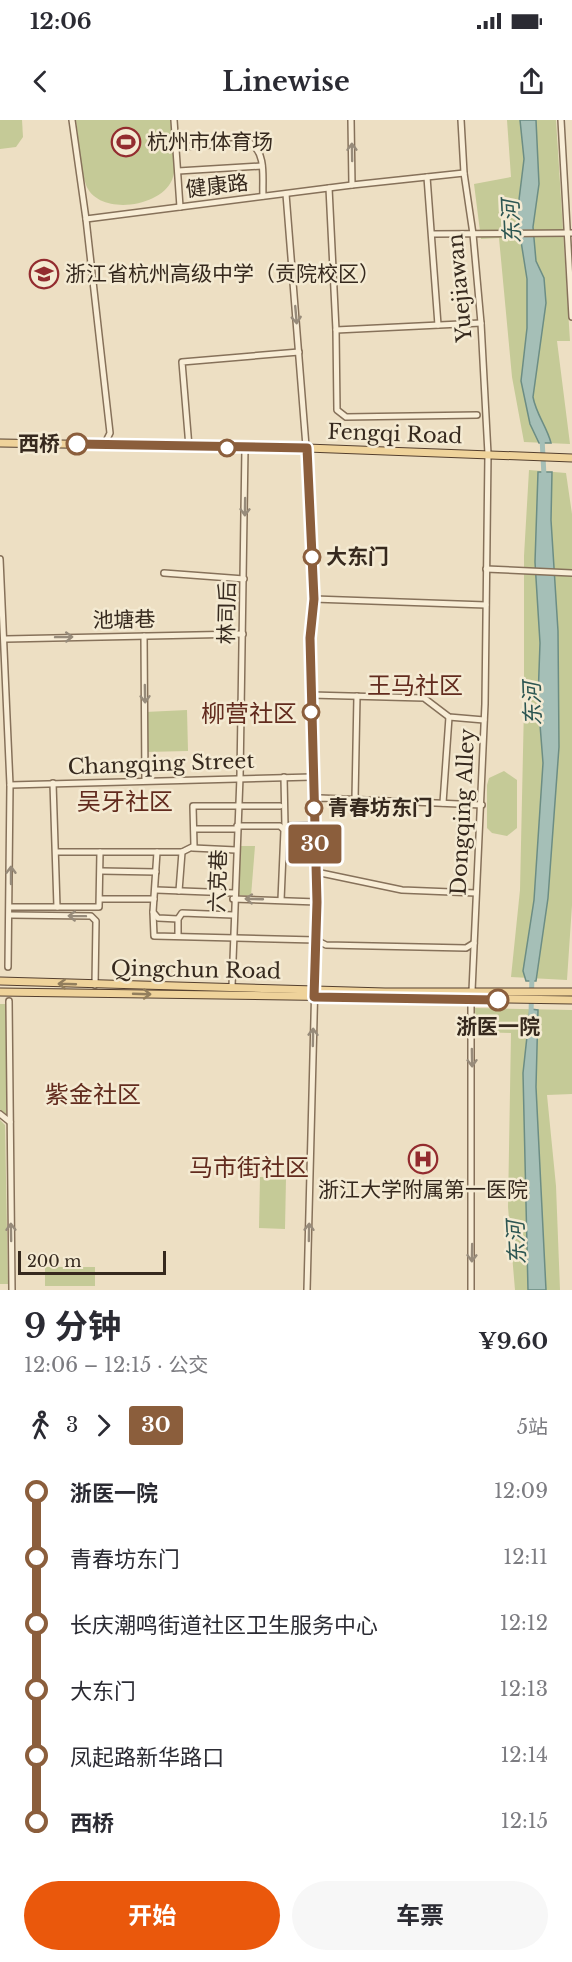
<!DOCTYPE html>
<html lang="zh">
<meta charset="utf-8">
<style>
:root{--surface:#fff;--page:#f7f7f7;--text:#2b2b33;--muted:#7c7c81;--accent:#ea580c}
body{margin:0;font-family:"Libre Baskerville","Noto Sans SC",serif;background:var(--page);color:var(--text);height:100vh;display:flex;flex-direction:column;font-size:22px;white-space:nowrap}
*{box-sizing:border-box;margin:0}
p{font-size:20px;color:var(--muted)}
.icon{flex:none;width:33px;height:33px;fill:none;stroke:currentColor;stroke-width:2;stroke-linecap:round;stroke-linejoin:round}
.map{position:relative;height:1170px;overflow:hidden}
.sheet{display:flex;flex-direction:column;background:var(--surface);flex:1}
.sheet>*{flex:none}
.badge{padding:0 12px;border-radius:4px;font-size:21px;line-height:39px}
.scale{position:absolute;left:18px;bottom:15px;width:148px;box-sizing:border-box;padding-left:6px;border:3px solid #36291e;border-top:0;font-size:16px;line-height:21px;white-space:nowrap;color:#36291e;-webkit-text-stroke:4px #f4ead2;paint-order:stroke}
.map>.badge{position:absolute;translate:-50% -50%;box-shadow:0 0 0 3px #fff}
.legs{display:flex;align-items:center;gap:9px;height:66px;padding:0 24px;font-size:20px}
.legs p{margin-inline-start:auto}
.headline{display:flex;align-items:center;justify-content:space-between;height:102px;padding:0 24px}
h1{font-size:33px;font-weight:700;line-height:45px}
.primary-button{display:flex;gap:12px;margin-top:auto;padding:12px 24px}
.primary-button a{flex:1;height:69px;border-radius:36px;background:var(--accent);color:#fff;font-size:24px;font-weight:700;line-height:69px;text-align:center}
.primary-button a+a{background:var(--page);color:var(--text)}
ul{padding:0 24px;list-style:none}
li{display:flex;align-items:center;gap:21px;height:66px;font-size:22px}
li i{display:grid;place-items:center;width:9px;height:100%;margin:0 8px;background:currentColor}
li i::after{content:'';width:15px;height:15px;margin:-8px;border:4px solid;border-radius:50%;background:var(--surface)}
li p{margin-inline-start:auto}
li:first-child i{background:linear-gradient(#0000 50%,currentColor 0)}
li:last-child i{background:linear-gradient(currentColor 50%,#0000 0)}
.status{display:flex;justify-content:space-between;align-items:center;height:42px;padding:0 30px;background:var(--surface);direction:ltr}
.status svg{height:16px;fill:currentColor}
header{display:flex;justify-content:space-between;align-items:center;height:78px;padding:0 24px;background:var(--surface);font-size:27px;font-weight:700}
.map>svg:first-child{display:block}
</style>
<div class="status"><b>12:06</b><svg viewBox="0 0 49 12"><path d="M0 12V9h3v3zM5 12V6h3v6zM10 12V3h3v9zM15 12V0h3v12zM26 1h20v11H26zM47 4h2v5h-2z"/></svg></div>
<header><svg class="icon" aria-label="back" viewBox="0 0 24 24"><path d="M15 5l-7 7 7 7"/></svg>Linewise<svg class="icon" aria-label="share" viewBox="0 0 24 24"><path d="M12 15V3M7 8l5-5 5 5M5 13v7h14v-7"/></svg></header>
<div class="map">
<svg width="572" height="1170" viewBox="0 0 572 1170">
<rect width="100%" height="100%" fill="#eddfc3"/>
<g fill="#c5ca97">
<polygon points="0,0 22,0 23,17 16,27 0,29"/>
<path d="M76,0h96c1,18 7,43 0,60 -12,28 -74,36 -86,5 -7,-19 -7,-45 -10,-65z"/>
<polygon points="507,0 556,0 570,221 557,221 570,324 524,322 512,257 499,118 481,119 474,64 511,57"/>
<polygon points="529,350 566,353 572,394 572,785 567,860 511,857 520,770 524,586 524,436"/>
<polygon points="187,590 188,631 145,632 145,592"/>
<polygon points="504,651 517,660 517,708 507,716 492,713 487,708 487,665 489,658"/>
<polygon points="241,726 255,726 251,776 237,775"/>
<polygon points="0,884 6,884 6,995 0,989"/>
<polygon points="475,888 572,890 572,974 547,975 556,1066 560,1170 515,1170 508,1087 511,913 476,912"/>
<polygon points="0,1000 5,1005 8,1164 0,1164"/>
<polygon points="260,1057 286,1058 285,1109 259,1108"/>
<rect x="45" y="1147" width="50" height="19"/>
</g>
<g fill="#a5bfb7" stroke="#6c8d84" stroke-width="1.5">
<path d="M520,0h16l3,64 -6,43 3,34 8,17 2,25 -13,94c3,17 14,30 18,46h-12l-9,-19 -9,-43 6,-53v-49l-10,-63 7,-57z"/>
<polygon points="538,352 552,352 551,400 558,511 559,627 548,778 536,861 526,861 523,851 534,780 543,643 538,579 540,523 535,442"/>
<polygon points="530,889 538,890 536,967 546,1170 528,1170 523,953"/>
</g>
<g fill="none" stroke-linecap="round" stroke-linejoin="round">
<g stroke="#a5bfb7" stroke-width="5">
<polyline points="542,318 544,356"/>
<polyline points="531,895 532,854"/>
</g>
<g stroke="#86715a" stroke-width="8">
<g id="minor">
<polyline points="72,0 86,99 110,313 104,325"/>
<polyline points="174,0 180,87"/>
<polyline points="351,0 352,65"/>
<polyline points="461,0 464,53 473,114 481,203 488,334 485,584 472,871"/>
<polyline points="561,0 572,197"/>
<path d="M176,27l74,-4c17,10 12,36 13,53"/>
<polyline points="178,51 262,46"/>
<polyline points="427,57 438,205"/>
<polyline points="329,68 336,210 337,290 346,297 477,295"/>
<polyline points="286,74 307,339 314,479 310,518 317,782 307,1170"/>
<polyline points="86,99 352,65 464,53"/>
<polyline points="432,114 572,113"/>
<polyline points="336,210 481,203"/>
<polyline points="189,327 182,242 299,232"/>
<polyline points="0,439 10,665 8,847"/>
<polyline points="486,449 572,453"/>
<polyline points="164,453 244,459"/>
<polyline points="314,479 486,485"/>
<polyline points="144,516 145,660"/>
<polyline points="6,519 243,514"/>
<polyline points="311,575 424,578 449,597 484,600"/>
<polyline points="284,657 285,706 315,705"/>
<polyline points="53,663 57,787"/>
<polyline points="10,665 312,657"/>
<polyline points="355,679 357,576"/>
<polyline points="314,680 320,678 482,685"/>
<polyline points="443,683 449,597"/>
<polyline points="237,706 280,706 284,710 281,780"/>
<polyline points="194,709 237,709"/>
<polyline points="193,728 236,730"/>
<polyline points="56,732 182,732"/>
<polyline points="157,732 153,792 158,798 178,799"/>
<polyline points="101,751 156,752"/>
<polyline points="316,752 402,770 476,773"/>
<polyline points="156,770 234,773"/>
<polyline points="179,771 182,732 194,726 193,686 280,686"/>
<polyline points="100,779 154,779"/>
<polyline points="233,779 317,782"/>
<polyline points="11,787 99,787 100,732"/>
<polyline points="153,792 154,816 316,820 326,825 466,828 474,823"/>
<polyline points="10,795 91,796 96,801 95,865"/>
<polyline points="178,816 178,799 182,793 233,795"/>
<polyline points="232,866 240,657 245,328"/>
<polyline points="9,881 12,1170"/>
<polyline points="0,994 10,1002"/>
<polyline points="471,1170 471,879"/>
</g>
</g>
<g stroke="#543f2e" stroke-width="9">
<g id="major">
<polyline points="0,323 307,328 572,338"/>
<polyline points="0,861 385,872 572,872"/>
<polyline points="0,872 572,880"/>
</g>
</g>
<use href="#minor" stroke="#f8edd6" stroke-width="5"/>
<use href="#major" stroke="#efd39b" stroke-width="7"/>
</g>
<defs><path id="oneway-shaft" d="M-6 0H5M1.5-3L5.5 0L1.5 3" fill="none" stroke-width="1.6" stroke-linecap="round" stroke-linejoin="round" transform="scale(1.5)"/></defs>
<g stroke="#978b7a">
<use href="#oneway-shaft" transform="translate(352 32) rotate(-91)"/>
<use href="#oneway-shaft" transform="translate(296 195) rotate(85)"/>
<use href="#oneway-shaft" transform="translate(245 387) rotate(91)"/>
<use href="#oneway-shaft" transform="translate(64 517) rotate(-1)"/>
<use href="#oneway-shaft" transform="translate(145 574) rotate(89)"/>
<use href="#oneway-shaft" transform="translate(11 755) rotate(-90)"/>
<use href="#oneway-shaft" transform="translate(254 779) rotate(-178)"/>
<use href="#oneway-shaft" transform="translate(77 796) rotate(-179)"/>
<use href="#oneway-shaft" transform="translate(313 917) rotate(-89)"/>
<use href="#oneway-shaft" transform="translate(472 938) rotate(89)"/>
<use href="#oneway-shaft" transform="translate(11 1112) rotate(-91)"/>
<use href="#oneway-shaft" transform="translate(309 1112) rotate(-89)"/>
<use href="#oneway-shaft" transform="translate(472 1133) rotate(91)"/>
</g>
<g stroke="#927e5c">
<use href="#oneway-shaft" transform="translate(67 864) rotate(-178)"/>
<use href="#oneway-shaft" transform="translate(142 874) rotate(2)"/>
</g>
<g fill="none" stroke-linecap="round" stroke-linejoin="round">
<g stroke="#fff" stroke-width="14">
<polyline id="line-1" points="77,324 307,328 314,479 310,518 317,782 314,877 498,880"/>
</g>
<use href="#line-1" stroke="#8b5e3c" stroke-width="9"/>
</g>
<defs>
<g id="stadium-ring" transform="scale(1.5)"><circle r="9.5" fill="#f4ead2" stroke="#932c2f" stroke-width="1.5"/><path d="M0-5a6.5 5 0 1 0 0 10a6.5 5 0 1 0 0-10ZM-3.5-1.8h7v3.6h-7Z" fill="#932c2f"/></g>
<g id="school-ring" transform="scale(1.5)"><circle r="9.5" fill="#f4ead2" stroke="#932c2f" stroke-width="1.5"/><path d="M0-5L7-2L0 1L-7-2ZM-4 1L0 2.5L4 1V4Q0 6-4 4Z" fill="#932c2f"/></g>
<g id="hospital-ring" transform="scale(1.5)"><circle r="9.5" fill="#f4ead2" stroke="#932c2f" stroke-width="1.5"/><path d="M-5-5h3v3.5h4V-5h3V5h-3V1.5h-4V5h-3Z" fill="#932c2f"/></g>
</defs>
<g fill-rule="evenodd">
<use href="#stadium-ring" x="126" y="22"/>
<use href="#school-ring" x="44" y="154"/>
<use href="#hospital-ring" x="423" y="1039"/>
</g>
<g fill="#fff" stroke="#8b5e3c" stroke-width="3">
<circle cx="77" cy="324" r="10"/>
<circle cx="227" cy="328" r="8"/>
<circle cx="312" cy="437" r="8"/>
<circle cx="311" cy="592" r="8"/>
<circle cx="314" cy="688" r="8"/>
<circle cx="498" cy="880" r="10"/>
</g>
<g text-anchor="middle" stroke-width="5" stroke-linejoin="round" paint-order="stroke">
<g font-size="21" fill="#36291e" stroke="#f4ead2" text-anchor="start">
<text x="147" y="29">杭州市体育场</text>
<text x="65" y="161">浙江省杭州高级中学（贡院校区）</text>
<text x="423" y="1077" text-anchor="middle">浙江大学附属第一医院</text>
</g>
<g font-size="21" fill="#36291e" stroke="#f4ead2">
<text transform="translate(217 66) rotate(-7)" y="7">健康路</text>
<text transform="translate(460 168) rotate(-95)" y="7">Yuejiawan</text>
<text transform="translate(395 314) rotate(2)" y="7">Fengqi Road</text>
<text transform="translate(227 493) rotate(-89)" y="7">林司后</text>
<text transform="translate(124 500) rotate(-1)" y="7">池塘巷</text>
<text transform="translate(161 644) rotate(-2)" y="7">Changqing Street</text>
<text transform="translate(463 692) rotate(-87)" y="7">Dongqing Alley</text>
<text transform="translate(218 761) rotate(-88)" y="7">六克巷</text>
<text transform="translate(196 850) rotate(1)" y="7">Qingchun Road</text>
</g>
<g font-size="21" font-weight="bold" fill="#36291e" stroke="#f4ead2" text-anchor="start">
<text x="60" y="331" text-anchor="end">西桥</text>
<text x="326" y="444">大东门</text>
<text x="328" y="695">青春坊东门</text>
<text x="498" y="914" text-anchor="middle">浙医一院</text>
</g>
<g font-size="22" font-style="italic" fill="#2d5652" stroke="#f4ead2">
<text transform="translate(511 102) rotate(-93)" y="8">东河</text>
<text transform="translate(532 584) rotate(-92)" y="8">东河</text>
<text transform="translate(516 1123) rotate(-93)" y="8">东河</text>
</g>
<g font-size="24" fill="#622b1e" stroke="#f4ead2">
<text x="415" y="574">王马社区</text>
<text x="249" y="602">柳营社区</text>
<text x="125" y="690">吴牙社区</text>
<text x="93" y="983">紫金社区</text>
<text x="249" y="1056">马市街社区</text>
</g>
</g>
</svg>
<div class="scale">200 m</div>
<b class="badge" style="left:315px;top:724px;background:#8b5e3c;color:#fff">30</b>
</div>
<section class="sheet">
<div class="headline"><div><h1>9 分钟</h1><p>12:06 – 12:15 · 公交</p></div><b>¥9.60</b></div>
<div class="legs"><svg class="icon" aria-label="walk" viewBox="0 0 24 24"><circle cx="13" cy="4" r="2"/><path d="M13 8l-2 6 4 7M11 14l-3 7M7 12l3-4h3l4 4"/></svg>3<svg class="icon" aria-label="forward" viewBox="0 0 24 24"><path d="M9 5l7 7-7 7"/></svg><b class="badge" style="background:#8b5e3c;color:#fff">30</b><p>5站</p></div>
<ul>
<li><i style="color:#8b5e3c"></i><b>浙医一院</b><p>12:09</p></li>
<li><i style="color:#8b5e3c"></i><span>青春坊东门</span><p>12:11</p></li>
<li><i style="color:#8b5e3c"></i><span>长庆潮鸣街道社区卫生服务中心</span><p>12:12</p></li>
<li><i style="color:#8b5e3c"></i><span>大东门</span><p>12:13</p></li>
<li><i style="color:#8b5e3c"></i><span>凤起路新华路口</span><p>12:14</p></li>
<li><i style="color:#8b5e3c"></i><b>西桥</b><p>12:15</p></li>
</ul>
<div class="primary-button"><a>开始</a><a>车票</a></div>
</section>
